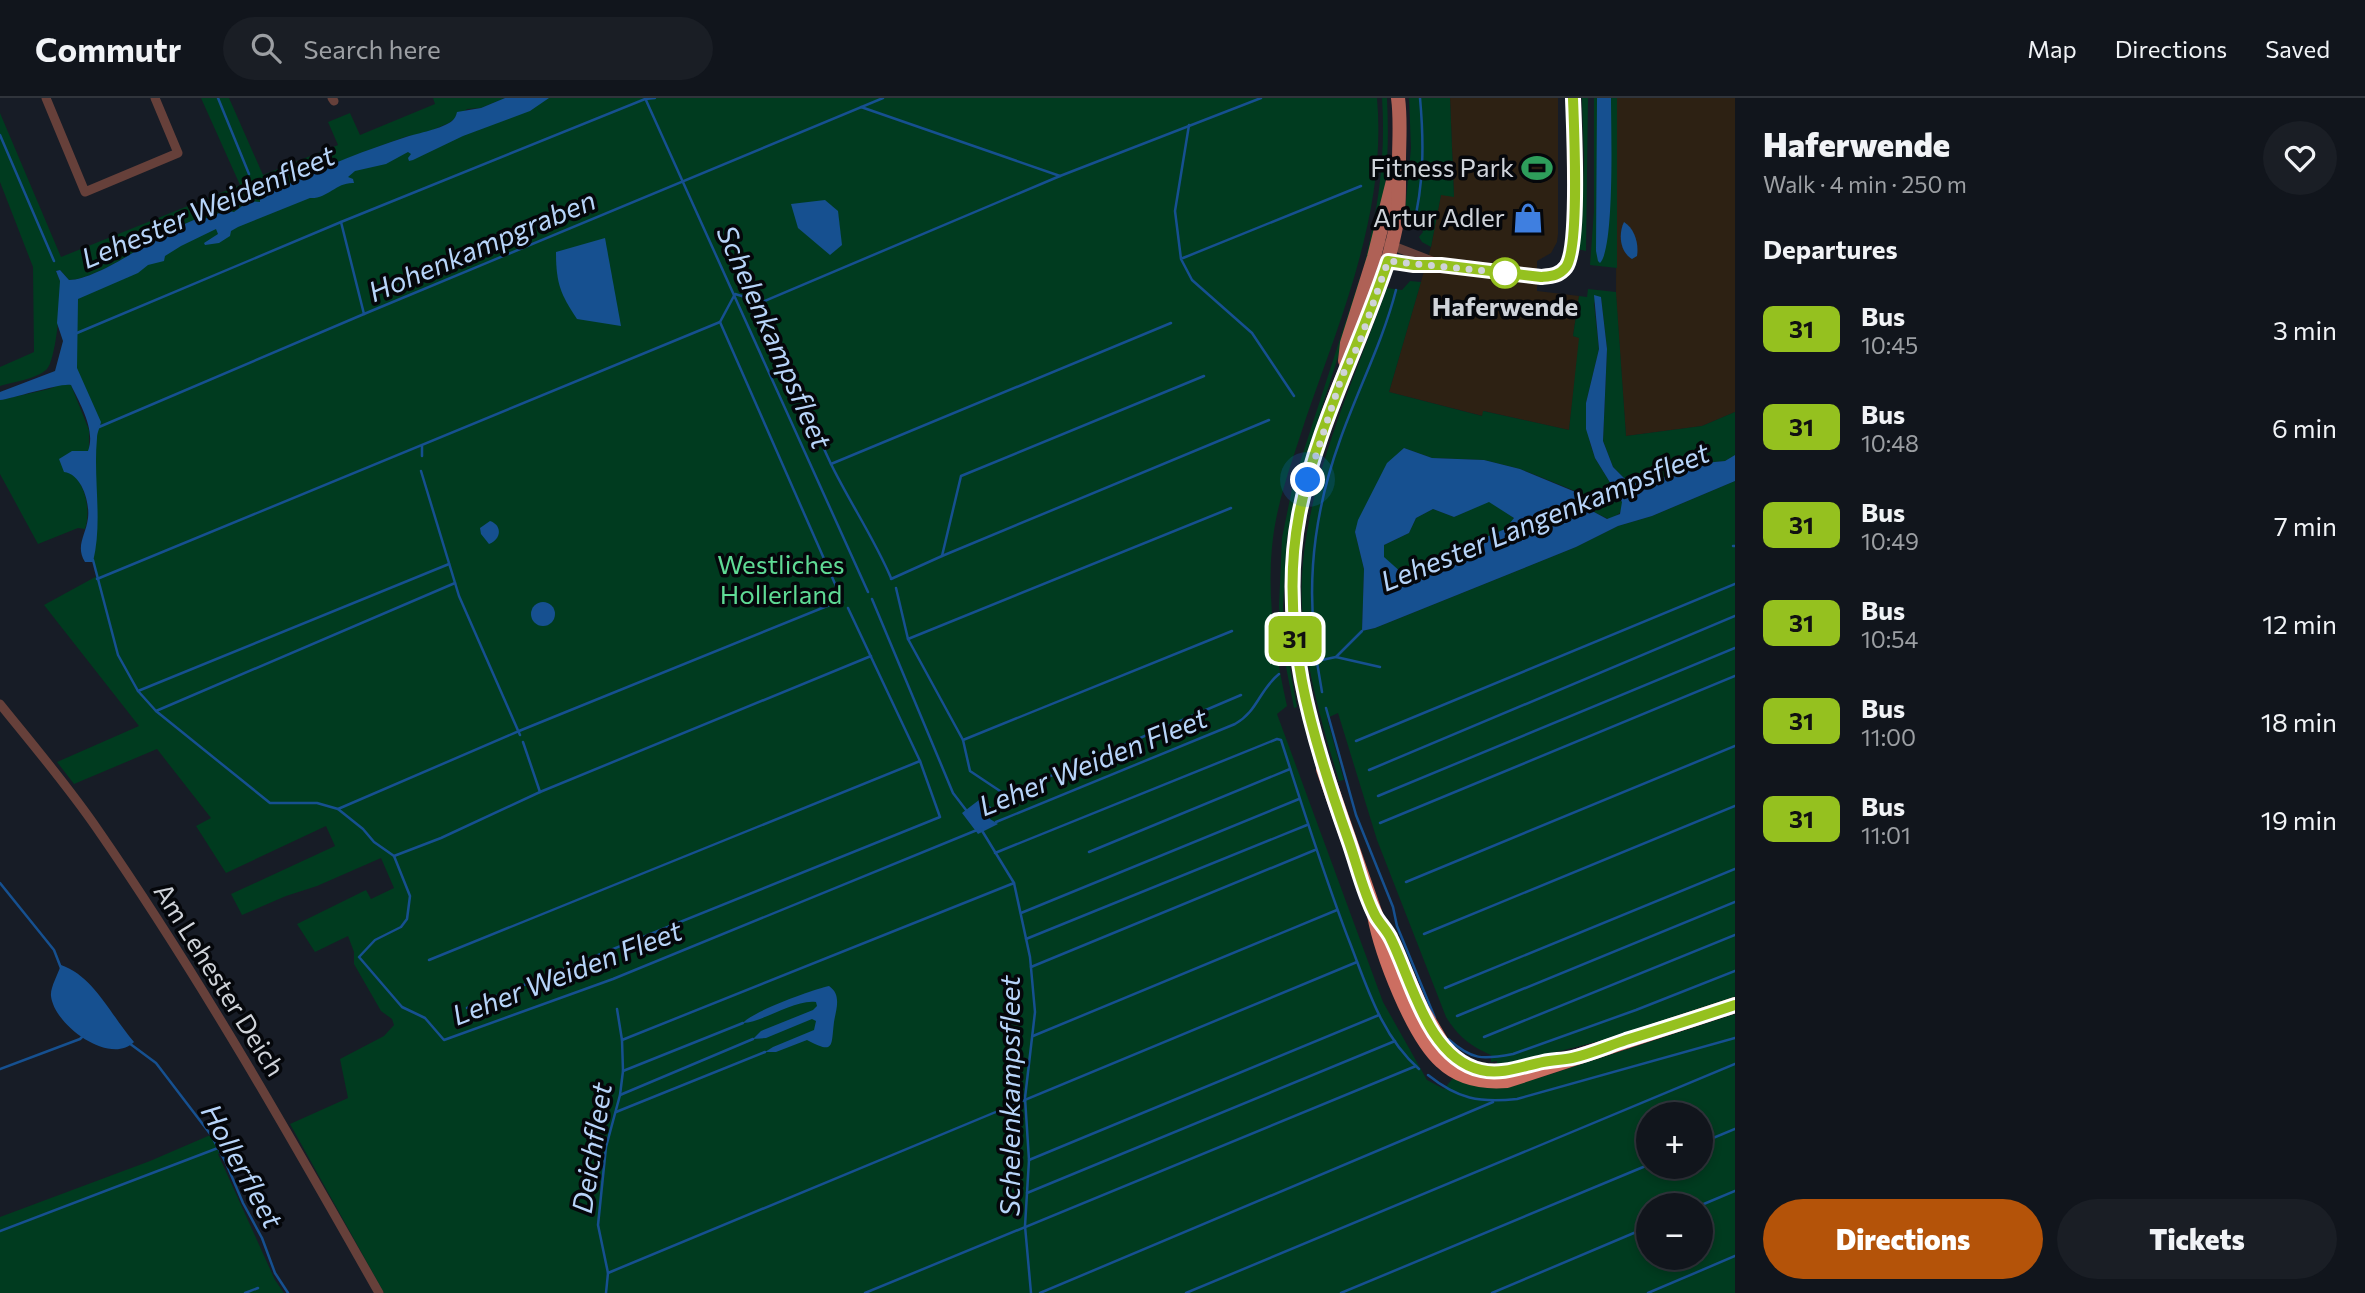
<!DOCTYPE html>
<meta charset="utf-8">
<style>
:root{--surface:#11151c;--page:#1a1e25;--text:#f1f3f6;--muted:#9c9fa3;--line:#30343b;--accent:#b45309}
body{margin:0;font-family:Commissioner,sans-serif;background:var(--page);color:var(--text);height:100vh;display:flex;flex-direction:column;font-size:26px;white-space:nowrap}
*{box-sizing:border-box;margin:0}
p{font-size:23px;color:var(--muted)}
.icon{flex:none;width:38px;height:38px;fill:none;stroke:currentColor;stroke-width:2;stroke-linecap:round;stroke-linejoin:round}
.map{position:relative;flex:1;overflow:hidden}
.details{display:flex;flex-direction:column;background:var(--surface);width:630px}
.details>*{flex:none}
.badge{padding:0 14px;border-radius:10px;font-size:24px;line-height:46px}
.tools{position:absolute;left:1636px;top:1004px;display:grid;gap:14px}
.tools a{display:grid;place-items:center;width:77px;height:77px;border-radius:50%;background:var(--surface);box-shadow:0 4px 10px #0003,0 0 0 2px var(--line);font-size:35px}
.you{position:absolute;width:35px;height:35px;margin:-18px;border:5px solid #fff;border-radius:50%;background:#1a73e8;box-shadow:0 0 0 10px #1a73e833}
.map>.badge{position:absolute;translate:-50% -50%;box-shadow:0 0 0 4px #fff}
h2{padding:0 28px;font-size:26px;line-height:63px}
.round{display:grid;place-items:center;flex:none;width:74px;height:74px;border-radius:37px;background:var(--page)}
.overview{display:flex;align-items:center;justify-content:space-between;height:119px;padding:0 28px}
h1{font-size:33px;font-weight:800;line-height:52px}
.action{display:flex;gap:14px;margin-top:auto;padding:14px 28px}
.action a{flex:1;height:80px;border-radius:42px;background:var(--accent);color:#fff;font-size:28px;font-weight:800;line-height:80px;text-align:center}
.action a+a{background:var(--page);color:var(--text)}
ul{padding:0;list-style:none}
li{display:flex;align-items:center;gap:21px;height:98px;padding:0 28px}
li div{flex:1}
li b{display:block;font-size:26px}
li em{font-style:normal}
li .badge{min-width:77px;font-weight:700;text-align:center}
header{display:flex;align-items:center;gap:42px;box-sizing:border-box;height:98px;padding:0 35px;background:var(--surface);border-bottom:2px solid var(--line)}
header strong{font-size:33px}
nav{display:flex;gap:38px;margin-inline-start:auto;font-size:24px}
.search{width:490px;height:63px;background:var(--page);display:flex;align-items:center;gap:18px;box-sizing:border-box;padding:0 24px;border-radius:38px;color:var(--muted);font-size:26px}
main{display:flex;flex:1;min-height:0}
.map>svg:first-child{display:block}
</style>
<header>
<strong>Commutr</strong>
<div class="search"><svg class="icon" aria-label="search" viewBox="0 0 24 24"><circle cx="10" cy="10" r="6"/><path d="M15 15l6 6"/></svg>Search here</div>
<nav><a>Map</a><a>Directions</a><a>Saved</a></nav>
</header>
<main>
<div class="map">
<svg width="1735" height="1195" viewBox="0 0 1735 1195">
<rect width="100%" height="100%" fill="#171c26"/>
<g fill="#2d2113">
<polygon points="1450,0 1558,0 1558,136 1557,144 1551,155 1537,163 1537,193 1579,198 1573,238 1580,240 1569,332 1484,313 1483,318 1389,294 1431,149 1441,96 1454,98"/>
<polygon points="1617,0 1735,0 1735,314 1702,328 1626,338 1616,199"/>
</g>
<g fill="#003b1f" fill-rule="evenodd">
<path d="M201,0h28l34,77 75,-30 -10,-23 22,-9 10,22 75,-31 -2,-6h72l-24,10 -14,1 -18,14 -28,12 -13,1 -39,14 -64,25 -27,15h-7l-11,12 -17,3 -9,7c-18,-3 -23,9 -38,7 -11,5 -24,10 -35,16 -20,13 -68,45 -92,45l-9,-10 -4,1c1,3 3,7 4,10 2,14 -4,79 -13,88 -10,10 -34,13 -47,17v-19l34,-15 -1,-85 -33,-85v-69l61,144 179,-72z"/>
<path d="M528,0h849c10,113 -36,219 -72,323 -12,38 -27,77 -32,117 -7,56 2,114 14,168l-10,8 106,288 44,78 17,9 10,-12 52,9 36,-9 193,-63v279h-1351l-94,-169 58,-26 -8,-39 44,-23 10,-11 -2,-6 -11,-8 -27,-47v-12l-6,-16 -33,16 -18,-28 69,-34 5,9 23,-11 -13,-30 -64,28 -31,10 -44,19 -11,-21 104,-48 -9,-20 -100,47 -30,-47 15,-8 -54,-69 -83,35 -17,-22 82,-36 -95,-121 53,-29 -6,-22 4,-133 -22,-47 -2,-87zM1648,1017h53v52h-53zM1648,1108h53v52h-53z"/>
<path d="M1382,0h5c2,41 1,84 -8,124 -4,16 -11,32 -16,47 15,-57 23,-112 19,-171z"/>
<polygon points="1409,0 1450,0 1454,99 1441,97 1431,149 1422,144 1419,139 1423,134 1420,128 1404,124 1411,50"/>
<polygon points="1582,0 1588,0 1586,153 1577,151 1578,134 1582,132 1584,59"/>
<polygon points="1594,0 1597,0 1598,19 1598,163 1611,72 1611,0 1617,0 1617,170 1590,167 1594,113"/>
<polygon points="1360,179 1363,180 1297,388 1287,440 1283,509 1286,548 1297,609 1294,610 1282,548 1279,508 1282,440 1293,386"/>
<path d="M1410,183l11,1 -32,110 93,24 1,-5 86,19 10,-92 -6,-2 6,-40 8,1 1,-8 28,3 10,144 76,-10 33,-14v43l-10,6 -21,2 -63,22 -14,-4 -14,-14 -10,-26 4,-92 -6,-52 -7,6 5,46 -13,54 4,40 5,15 27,44c1,12 -4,13 -14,17l-14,-7 -4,-15 -70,-28 -36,-9 -52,-2 -28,-10 -49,84 9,37 -2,62 13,-3 201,-81 42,-21 34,-10 83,-35v516l-115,39 -108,27 -15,1v-3l-6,1v-7c-21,-9 -33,-19 -45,-38l-69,-177 -39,-127 -11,5 17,62 -5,1c-21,-70 -43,-145 -36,-219 9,-93 53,-187 84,-274l15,2z"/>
<path d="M64,285l7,2 18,45v21h-17v22c14,13 19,38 13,56l-7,-1 -40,16 -38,-70v-74l49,-11z"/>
<polygon points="1489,403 1514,420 1506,431 1401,475 1383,459 1384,447 1409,435 1416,420 1433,411 1454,419"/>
<polygon points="215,1035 224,1053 218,1056 275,1182 284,1195 0,1195 0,1119 150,1063"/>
</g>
<g fill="#165090" fill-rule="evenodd">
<path d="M505,0h44l-19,13 -67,25 -50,24 -4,1 -1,-3 3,-4 -3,-2 -22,12 -31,7 -7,6 5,2 1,4c-18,-1 -26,16 -44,15l-72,29 -7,4 -1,5 -11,7 -14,2 -1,-2 14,-9 -2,-5 -35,17 -16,10 -1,5 -16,4 -10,8 -60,26 -1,69 24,54c-1,5 -4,11 -4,16 -4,42 6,83 -4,124h-8c-10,-16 1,-27 3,-44 2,-15 -6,-44 -24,-46l-5,-13 13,-8h16c8,-21 -8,-47 -17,-66 -8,-3 -57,13 -71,15v-8l55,-21 8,-30 -6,-18 3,-42 -4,-10 4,-1 9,10c24,0 72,-32 92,-45 11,-6 24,-11 35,-16 15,2 20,-10 38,-7l15,-11 11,1v-3c9,-8 18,-10 29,-15 38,-19 77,-34 117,-47 12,-4 36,-8 46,-16 3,-3 4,-5 5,-9l24,-4z"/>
<path d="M1597,0h14c0,27 4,150 -11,165l-2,-2 -2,-10z"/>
<polygon points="825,102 838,113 842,147 830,157 798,130 791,106"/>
<path d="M1624,124c11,7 15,22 13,34l-5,3c-12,-7 -14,-25 -8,-37z"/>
<path d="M605,140l16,88 -44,-7c-17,-25 -21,-37 -21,-67z"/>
<path d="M1594,197l7,2 6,52 -4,92 10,26 14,14 14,4 63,-22 21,-2 10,-6v26l-83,35 -34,10 -42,21 -201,81 -13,3 2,-62 -9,-37 3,-12 29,-57 17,-15 28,10 52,2 36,9 70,29 4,14 13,7 13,-5 2,-12 -27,-44 -9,-29v-26l13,-54zM1489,404l25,16 -9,11 -103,44 -18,-16v-12l25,-12 7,-15 17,-9 21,8z"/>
<path d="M490,423c12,4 12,18 -1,23l-8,-10 -1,-6z"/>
<circle cx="543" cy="516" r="12"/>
<polygon points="979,702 991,709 990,721 998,726 978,736 962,715"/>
<path d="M61,867c33,11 51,52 73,77 -24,24 -80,-17 -83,-46 -1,-8 7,-22 10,-31z"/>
<path d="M829,888c13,9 7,23 5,36 -3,24 1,33 -27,18l-31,12h-11l8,-5 41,-17 2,-9 -4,-2 -46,19 -13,1 8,-8 52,-21 4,-4 -1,-4c-21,-3 -50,19 -73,21 8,-11 71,-34 86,-37z"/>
</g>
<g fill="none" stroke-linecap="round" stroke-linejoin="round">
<g stroke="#165090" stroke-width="2.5">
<polyline points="218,0 249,76"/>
<polyline points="645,0 868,494"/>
<polyline points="861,9 1060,78"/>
<polyline points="1189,27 1175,113 1181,161 1192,182 1252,235 1294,298"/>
<polyline points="0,37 54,163"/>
<polyline points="341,124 364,216"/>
<path d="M1413,129c11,-43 11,-85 7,-129"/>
<polyline points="1183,160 1361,88"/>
<path d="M762,204c23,54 44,109 69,162 19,39 43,74 60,114"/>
<polyline points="720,224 843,504"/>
<polyline points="77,235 341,124 645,1 655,0"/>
<polyline points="99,329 364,216 883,0"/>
<polyline points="422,358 422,348"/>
<polyline points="831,366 1171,225"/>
<polyline points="421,373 459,498 520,637"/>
<polyline points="1733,448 1735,448"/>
<polyline points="942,458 961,378 1204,278"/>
<polyline points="93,462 118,557 138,593 156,613 270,705 317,705 338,711 363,731 374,744 394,758 410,798 407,821 401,829 375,842 359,859 402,909 425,920 444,942 613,881 977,732"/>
<polyline points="97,481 720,224 735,196 762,204 1060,78 1261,0"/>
<polyline points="891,481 942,458 1269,322"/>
<polyline points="896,490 908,541 963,642 970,673 1006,697 1241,597"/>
<polyline points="872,501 953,695 966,712"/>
<polyline points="908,541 1231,410"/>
<polyline points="1336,559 1380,569"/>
<polyline points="1312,564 1336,559 1362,533"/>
<polyline points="138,593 449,466"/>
<path d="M1322,594c-17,-89 -13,-166 18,-252 18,-51 43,-99 56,-150"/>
<polyline points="1326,610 1356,717 1393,809 1397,828 1435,920"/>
<polyline points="156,613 455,485"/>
<polyline points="963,642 1232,533"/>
<polyline points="1356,643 1735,486"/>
<polyline points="523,644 540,694"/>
<polyline points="1369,672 1735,518"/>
<polyline points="1378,698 1735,550"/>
<polyline points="338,711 519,633 842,502"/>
<path d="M996,724l239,-98c23,-13 24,-34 44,-50"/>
<polyline points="1380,725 1735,578"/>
<polyline points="981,731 1014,785 1030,859 1035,914 1025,1000 1029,1062 1025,1128 1031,1195"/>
<polyline points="1089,754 1290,671"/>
<path d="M995,755l282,-114 4,1c22,68 43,136 69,203 17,44 32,94 69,126"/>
<polyline points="394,758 441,740 540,694 871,558"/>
<polyline points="1406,784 1735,648"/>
<polyline points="0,785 54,852 61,870"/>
<polyline points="1021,815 1299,701"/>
<polyline points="1424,836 1735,708"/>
<polyline points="1026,841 1307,727"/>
<polyline points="429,862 920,663"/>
<polyline points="1031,869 1315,752"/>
<polyline points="1445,890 1735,771"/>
<polyline points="467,910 940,719 920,663 848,510"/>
<polyline points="1457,918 1735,804"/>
<polyline points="1033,938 1337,812"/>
<polyline points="1484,939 1735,837"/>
<path d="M1448,941c24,21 34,21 65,15l123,-44 99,-39"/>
<polyline points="622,942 1014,785"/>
<polyline points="129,945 156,965 211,1037 226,1065 243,1105 262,1140 275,1175 288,1195"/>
<polyline points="0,971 80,941 84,937"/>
<polyline points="623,973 743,925"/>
<path d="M1428,977c30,24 51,28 89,24l218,-61"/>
<polyline points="620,997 753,941"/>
<polyline points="616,1014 765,954"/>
<polyline points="1701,1045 1735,1031"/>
<polyline points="1029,1062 1379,917"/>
<polyline points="1027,1095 1395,943"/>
<polyline points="1699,1108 1735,1093"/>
<polyline points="0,1133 218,1050"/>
<polyline points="608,1175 1357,864"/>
<polyline points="245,1195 258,1190"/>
<polyline points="606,1195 608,1175 598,1127 606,1049 620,997 623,973 622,942 617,911"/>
<polyline points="865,1195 1416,968"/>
<polyline points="1040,1195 1493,1004"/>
<polyline points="1186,1195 1735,966"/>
<polyline points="1341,1195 1648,1067"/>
<polyline points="1492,1195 1648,1129"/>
<polyline points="1648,1195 1735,1158"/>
</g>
<g stroke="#66403a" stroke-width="9">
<polyline points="46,0 85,94 178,55 155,0"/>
<polyline points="332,0 334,3"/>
<polyline points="1388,146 1437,165"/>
<path d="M1385,163l156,16c10,-1 18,-1 24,-10 15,-20 9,-139 8,-169"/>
<path d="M0,606c33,41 68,82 98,126 103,149 192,306 281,463"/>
</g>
<g stroke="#af6156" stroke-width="14">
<polyline points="1345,263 1347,245 1374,159 1393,83"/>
<path d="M1324,671c-25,-84 -43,-169 -24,-256 9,-43 26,-98 43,-137 19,-46 40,-91 51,-140 6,-24 5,-50 5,-74 0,-21 2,-43 -1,-64"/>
</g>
<g stroke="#cc6e61" stroke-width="16">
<path d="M1324,671l51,146c7,38 38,120 67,146 18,17 41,21 65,19l228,-75"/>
<polyline points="1402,868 1421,911 1443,948"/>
</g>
</g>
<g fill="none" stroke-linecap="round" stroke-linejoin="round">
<g stroke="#fff" stroke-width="16">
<path id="line" d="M1573,0c1,30 7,149 -7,169 -7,9 -15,9 -25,10l-100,-12h-27l-26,-4c-28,85 -72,166 -89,254 -21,112 12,220 49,324 9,25 15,53 27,76 4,8 12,15 16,24 21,42 37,119 90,131 21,5 42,-4 62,-8 10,-2 19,-2 29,-4 18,-4 36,-12 54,-18 36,-11 73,-23 109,-35"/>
</g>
<use href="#line" stroke="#95c11f" stroke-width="10"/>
<polyline stroke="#cfd3d9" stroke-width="7" stroke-dasharray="0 12.6" points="1308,382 1342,278 1359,246 1388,163 1505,175"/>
</g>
<defs>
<g id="stadium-bare" transform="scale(2.415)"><path d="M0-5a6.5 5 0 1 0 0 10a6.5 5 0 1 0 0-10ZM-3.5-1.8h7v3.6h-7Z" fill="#2e9e5b" stroke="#05070b" stroke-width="2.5" paint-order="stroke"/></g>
<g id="shop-bare" transform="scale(2.415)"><path d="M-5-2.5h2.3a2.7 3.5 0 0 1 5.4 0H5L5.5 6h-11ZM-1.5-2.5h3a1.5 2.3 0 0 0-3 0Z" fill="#3f7fe0" stroke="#05070b" stroke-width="2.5" paint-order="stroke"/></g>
</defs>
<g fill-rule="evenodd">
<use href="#stadium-bare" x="1537" y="70"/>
<use href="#shop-bare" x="1528" y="120"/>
</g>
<circle fill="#fff" stroke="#95c11f" stroke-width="3.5" cx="1505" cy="175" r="14"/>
<g text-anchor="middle" stroke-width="7" stroke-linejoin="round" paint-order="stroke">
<g font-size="26" fill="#cfd3d9" stroke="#05070b" text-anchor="end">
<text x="1514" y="79">Fitness Park</text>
<text x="1505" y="129">Artur Adler</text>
</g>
<g font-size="26" font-weight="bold" fill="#cfd3d9" stroke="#05070b">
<text x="1505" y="218">Haferwende</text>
</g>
<g font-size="26" fill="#5fdb95" stroke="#05070b">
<text x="781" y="476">Westliches<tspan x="781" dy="30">Hollerland</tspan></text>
</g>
<g font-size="26" fill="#cfd3d9" stroke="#05070b">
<text transform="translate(219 882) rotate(58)" y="9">Am Lehester Deich</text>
</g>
<g font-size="28" font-style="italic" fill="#b7d4f9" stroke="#05070b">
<text transform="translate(208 109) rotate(-23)" y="10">Lehester Weidenfleet</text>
<text transform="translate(482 148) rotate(-23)" y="10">Hohenkampgraben</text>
<text transform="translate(774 239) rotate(66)" y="10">Schelenkampsfleet</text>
<text transform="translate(1545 419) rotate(-22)" y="10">Lehester Langenkampsfleet</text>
<text transform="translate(1093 664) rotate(-22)" y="10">Leher Weiden Fleet</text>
<text transform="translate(567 875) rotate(-21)" y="10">Leher Weiden Fleet</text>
<text transform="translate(1010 998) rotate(-90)" y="10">Schelenkampsfleet</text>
<text transform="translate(592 1050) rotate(-81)" y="10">Deichfleet</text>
<text transform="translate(242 1068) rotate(61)" y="10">Hollerfleet</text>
</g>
</g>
</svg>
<div class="tools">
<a>+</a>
<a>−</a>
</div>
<div class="you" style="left:1308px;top:382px"></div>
<b class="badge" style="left:1295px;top:541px;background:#95c11f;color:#111">31</b>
</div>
<section class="details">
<div class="overview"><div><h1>Haferwende</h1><p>Walk · 4 min · 250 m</p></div><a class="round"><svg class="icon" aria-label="heart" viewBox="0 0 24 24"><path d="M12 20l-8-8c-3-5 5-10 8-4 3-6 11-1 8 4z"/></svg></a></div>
<h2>Departures</h2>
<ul>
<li><span class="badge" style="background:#95c11f;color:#111">31</span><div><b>Bus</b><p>10:45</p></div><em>3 min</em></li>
<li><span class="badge" style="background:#95c11f;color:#111">31</span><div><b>Bus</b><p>10:48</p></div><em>6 min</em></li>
<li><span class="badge" style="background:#95c11f;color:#111">31</span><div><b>Bus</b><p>10:49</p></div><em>7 min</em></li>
<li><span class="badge" style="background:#95c11f;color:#111">31</span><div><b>Bus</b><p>10:54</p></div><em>12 min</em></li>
<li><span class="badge" style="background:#95c11f;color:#111">31</span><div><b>Bus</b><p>11:00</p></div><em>18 min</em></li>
<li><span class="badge" style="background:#95c11f;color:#111">31</span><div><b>Bus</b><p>11:01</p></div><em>19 min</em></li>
</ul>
<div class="action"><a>Directions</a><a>Tickets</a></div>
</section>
</main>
